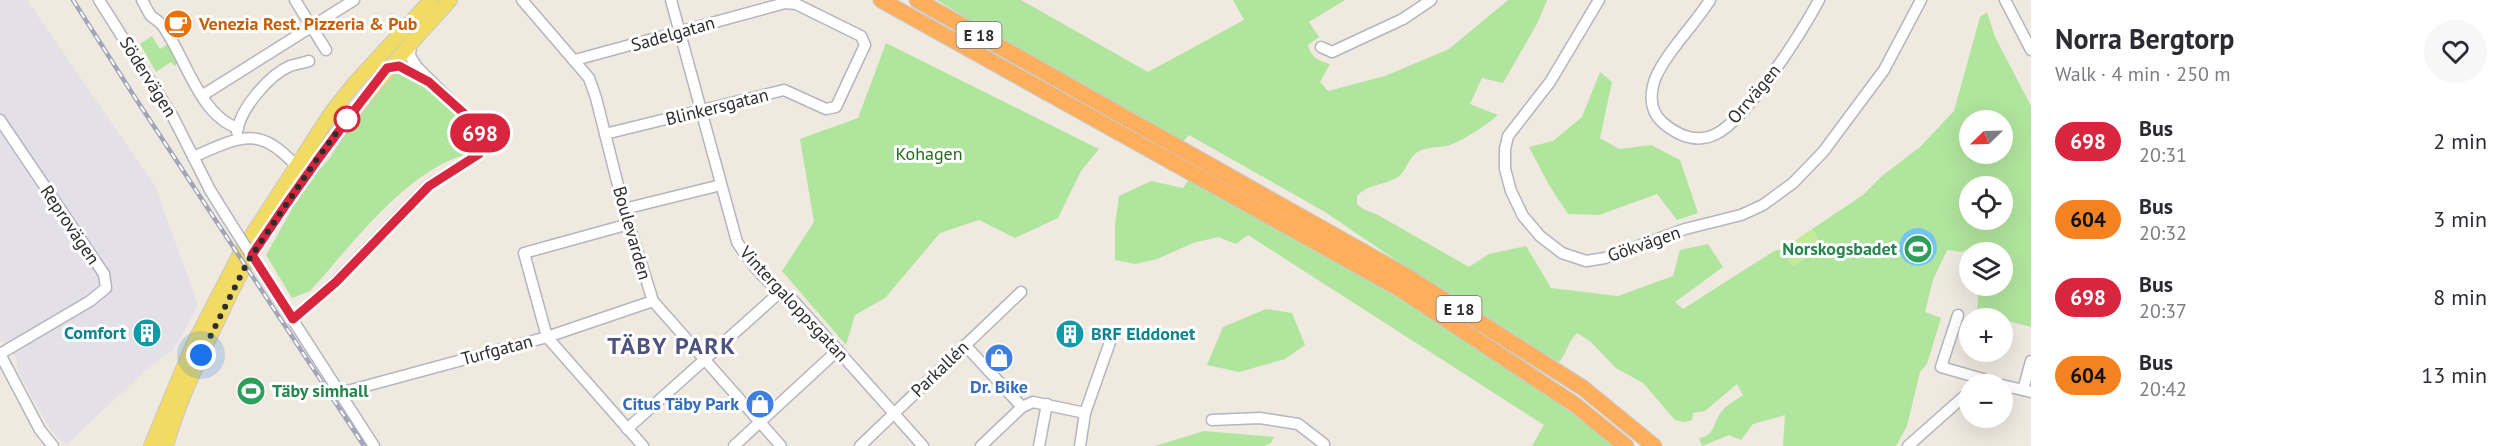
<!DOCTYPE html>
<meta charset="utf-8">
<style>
:root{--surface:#fff;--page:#f7f7f7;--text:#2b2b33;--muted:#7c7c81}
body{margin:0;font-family:"PT Sans",sans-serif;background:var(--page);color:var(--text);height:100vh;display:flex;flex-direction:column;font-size:22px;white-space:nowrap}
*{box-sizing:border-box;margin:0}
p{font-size:20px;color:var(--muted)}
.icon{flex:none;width:33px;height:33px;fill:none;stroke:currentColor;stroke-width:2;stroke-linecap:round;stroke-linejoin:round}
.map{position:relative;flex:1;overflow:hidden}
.panel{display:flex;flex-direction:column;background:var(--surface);width:480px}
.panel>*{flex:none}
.badge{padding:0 12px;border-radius:20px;font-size:21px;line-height:39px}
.needle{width:39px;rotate:247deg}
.tools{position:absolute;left:1959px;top:110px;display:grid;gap:12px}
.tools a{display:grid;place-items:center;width:54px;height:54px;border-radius:50%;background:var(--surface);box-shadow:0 6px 24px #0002;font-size:30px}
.you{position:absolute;width:30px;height:30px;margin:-15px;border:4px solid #fff;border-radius:50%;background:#1a73e8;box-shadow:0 0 0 9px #1a73e833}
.map>.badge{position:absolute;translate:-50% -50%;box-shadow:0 0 0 3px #fff}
.round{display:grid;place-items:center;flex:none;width:63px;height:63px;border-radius:32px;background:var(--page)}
.overview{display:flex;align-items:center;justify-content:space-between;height:102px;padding:0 24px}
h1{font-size:28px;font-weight:800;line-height:45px}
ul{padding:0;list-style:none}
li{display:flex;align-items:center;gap:18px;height:78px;padding:0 24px}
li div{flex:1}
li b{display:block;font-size:22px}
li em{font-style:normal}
li .badge{min-width:66px;font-weight:700;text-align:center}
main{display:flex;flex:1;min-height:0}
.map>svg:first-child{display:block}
</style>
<main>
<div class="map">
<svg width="2031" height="446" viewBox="0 0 2031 446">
<rect width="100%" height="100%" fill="#efe9e0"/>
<polygon fill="#e3e0e8" points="0,0 27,0 155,186 198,305 174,349 146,370 66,445 50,430 18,371 16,358 7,344 0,340"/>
<g fill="#b0e59d" fill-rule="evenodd">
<path d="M937,0h84l127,72 96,-52 -11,-20h112l-36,22 10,15 -11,8c3,13 11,16 22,19l-10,18 8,9 57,-15 64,-27 59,-49h39l-9,22 -35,61 -21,-5 -12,26 28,11c-13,11 -31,23 -48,30 -8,3 -21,1 -31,6 -11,6 -12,19 -20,25 -14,10 -30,7 -42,20v8l6,5 15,6 91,52 20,-13 37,-8 25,42 67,8 55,-20 7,-26 28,-6 15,23 -48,35 8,7 91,-58 8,-2 11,17 30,-19 -11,-18 51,-34 19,-19 38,-29 34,-36 26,-94 7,-5 8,25 36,69v221l-54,-14 2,-28h23v-33h-27l-1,-6 -12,6 -15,-2 -14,30 -8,32 16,6 -14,46 -7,8 -13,54 -11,20h-113l2,-31 -32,9 -12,16 -12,-5 -27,11 -3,-8c17,-2 14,-18 24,-28 5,-6 13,-10 20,-15l-6,-11 -32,27 -12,2 -1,7 -7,2 -10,-2 -32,-37 -27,-15 -26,-27 -13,-8c-9,8 -10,20 -18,29l-72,-40 -162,-110 -136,-77 -7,8 -197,-113zM1970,120h32v33h-32zM1970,186h32v33h-32z"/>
<polygon points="152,36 160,49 170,43 181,61 174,66 171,62 156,72 140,44"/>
<polygon points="886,43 1099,149 1081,171 1058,218 1015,238 979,220 940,233 885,298 855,315 846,345 782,271 814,222 800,139 858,118"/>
<path d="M396,71c19,4 73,46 79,64 2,7 0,11 -3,18 -63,13 -120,92 -162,138l-18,7 -26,-43 39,-69 24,-27 39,-58z"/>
<polygon points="1600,72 1612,82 1600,138 1619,149 1651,145 1680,160 1698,213 1677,220 1657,194 1599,215 1568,214 1549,185 1529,147 1553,141 1582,117"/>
<path d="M1190,178c145,83 294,162 424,268h-82l12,-21 -296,-190 -12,9 -18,-7 -25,6 -36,16 -22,5 -20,-4v-35l4,-29 32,-15 32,7z"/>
<polygon points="1266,309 1292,313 1305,345 1285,359 1239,372 1207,365 1223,327"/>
<polygon points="1204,431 1274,437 1271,443 1264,446 1155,446"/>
</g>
<polygon fill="#c3ec99" points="1812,229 1823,247 1793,266 1782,249"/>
<circle fill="#74c6f0" cx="1918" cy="247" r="19"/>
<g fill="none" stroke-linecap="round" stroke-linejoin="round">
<g stroke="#b3b5c1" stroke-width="13">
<g id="minor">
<polyline points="99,0 173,117 210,190 228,219"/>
<path d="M142,0c3,5 6,12 9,16 4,3 8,5 11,9 23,30 37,91 76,103"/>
<polyline points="295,0 326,50"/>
<polyline points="522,0 589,78 596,98 624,209 653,301 781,446"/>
<path d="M671,0l66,242c14,22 32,45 55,57l131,147"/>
<polyline points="1599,0 1550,82 1508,136 1505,149 1505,169 1511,191 1523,216 1540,236 1562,253 1586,261 1605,258 1685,229 1741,215 1763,205 1793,183 1823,152 1884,70 1921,0"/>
<path d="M1710,0c-15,24 -45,54 -55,79 -5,15 -6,31 7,43 15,13 34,22 54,12 31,-15 86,-102 103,-134"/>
<polyline points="2005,0 2031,50"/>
<polyline points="1321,47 1332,52 1403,19 1431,0"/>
<polyline points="575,60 785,3 796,4 861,36 865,45 836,107 826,109 784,90 605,134"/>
<polyline points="387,68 399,66 424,79"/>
<polyline points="203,95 354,0"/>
<polyline points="0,120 104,274 106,288 90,301 0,354"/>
<path d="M237,132c3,-23 32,-57 53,-66 6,-2 13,-3 19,-5"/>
<path d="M193,157c46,-20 66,-33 103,9"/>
<polyline points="624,209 721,185"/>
<polyline points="629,224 524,253 547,337 643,446"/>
<polyline points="260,269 374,446"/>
<polyline points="1958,315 1941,367 1983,379"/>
<polyline points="293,319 336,281 429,185 479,154 483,144 478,128 417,67 410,56 411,42"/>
<polyline points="965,345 1022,407"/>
<polyline points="0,354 40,430 53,446"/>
<polyline points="2002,385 2031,392"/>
<polyline points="2023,390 2031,361"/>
<polyline points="340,393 547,337 653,301"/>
<polyline points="1212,420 1260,418 1298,424 1324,444"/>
<polyline points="627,429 779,293"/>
<polyline points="734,446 838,350"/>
<polyline points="860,446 1021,292"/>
<polyline points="981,446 1022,407 1033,402 1085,413"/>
<polyline points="1039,446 1047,404"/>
<polyline points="1080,446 1085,413 1110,342"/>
<polyline points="1908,446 1970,391"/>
</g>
</g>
<g stroke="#c8c8c8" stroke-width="16">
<g id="major">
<polyline points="151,446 192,347 241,252 331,113 354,84 431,0"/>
<path d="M166,446c11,-39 27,-74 44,-110 13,-25 24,-53 39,-77 58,-93 126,-178 201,-259"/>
</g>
</g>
<g stroke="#c8c8c8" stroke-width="17">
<g id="highway">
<polyline points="881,0 1400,289 1574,404 1626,446"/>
<polyline points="917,0 1408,277 1583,388 1654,446"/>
</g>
</g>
<use href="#minor" stroke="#fff" stroke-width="10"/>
<use href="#major" stroke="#f2db62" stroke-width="14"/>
<use href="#highway" stroke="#ffae5b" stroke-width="15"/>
<g stroke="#a2a4b8" stroke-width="4.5">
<polyline id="rail" points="73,0 134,96 364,446"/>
</g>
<use href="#rail" stroke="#fff" stroke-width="2" stroke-dasharray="7" stroke-linecap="butt"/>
<g stroke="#b3b5c1" stroke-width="13" stroke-linecap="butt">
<polyline id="minor-bridge" points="228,219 260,269"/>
</g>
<use href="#minor-bridge" stroke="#fff" stroke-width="10"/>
</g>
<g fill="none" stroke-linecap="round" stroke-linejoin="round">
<g stroke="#fff" stroke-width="14">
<path id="line" d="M399,66l30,16 39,35 10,11 4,11 1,5 -4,10 -50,32 -93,96 -43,37 -41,-64c42,-64 87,-126 135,-187z"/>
</g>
<use href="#line" stroke="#d7263d" stroke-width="9"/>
<polyline stroke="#2d2d2d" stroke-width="6" stroke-dasharray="0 10.8" points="201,355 248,261 315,162 351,113 347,119"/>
</g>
<defs>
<g id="cafe-disc" transform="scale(1.5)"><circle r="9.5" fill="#e8710a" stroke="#fff"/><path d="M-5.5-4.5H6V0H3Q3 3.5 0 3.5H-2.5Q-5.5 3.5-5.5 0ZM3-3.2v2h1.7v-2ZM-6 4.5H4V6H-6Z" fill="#fff"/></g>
<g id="stadium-disc" transform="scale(1.5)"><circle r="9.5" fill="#2e9e5b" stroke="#fff"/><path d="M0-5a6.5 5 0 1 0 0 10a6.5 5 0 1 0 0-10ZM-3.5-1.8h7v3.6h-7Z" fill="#fff"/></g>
<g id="building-disc" transform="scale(1.5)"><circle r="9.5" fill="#0f9aa8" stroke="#fff"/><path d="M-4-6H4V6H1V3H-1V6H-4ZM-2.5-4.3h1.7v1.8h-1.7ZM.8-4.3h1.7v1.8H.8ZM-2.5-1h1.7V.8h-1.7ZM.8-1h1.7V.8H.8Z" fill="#fff"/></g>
<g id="shop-disc" transform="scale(1.5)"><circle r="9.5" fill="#3f7fe0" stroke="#fff"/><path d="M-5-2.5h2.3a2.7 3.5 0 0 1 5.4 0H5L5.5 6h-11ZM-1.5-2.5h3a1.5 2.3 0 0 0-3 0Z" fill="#fff"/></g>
</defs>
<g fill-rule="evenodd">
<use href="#cafe-disc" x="178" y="24"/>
<use href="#stadium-disc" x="1918" y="249"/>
<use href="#building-disc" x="147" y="333"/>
<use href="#building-disc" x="1070" y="334"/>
<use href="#shop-disc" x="999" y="358"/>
<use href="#stadium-disc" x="251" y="391"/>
<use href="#shop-disc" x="760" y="404"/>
</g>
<circle fill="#fff" stroke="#d7263d" stroke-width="3" cx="347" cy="119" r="12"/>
<g text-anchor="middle" stroke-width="6" stroke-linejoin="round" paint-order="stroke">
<g fill="#fff" stroke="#6c6c6c" stroke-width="1.5">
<rect x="956.5" y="22" width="45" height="26" rx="4.5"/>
<rect x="1436.5" y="296" width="45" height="26" rx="4.5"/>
</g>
<g font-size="16" font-weight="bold" fill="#2d2d2d">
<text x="979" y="41">E 18</text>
<text x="1459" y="315">E 18</text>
</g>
<g font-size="18" font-weight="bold" fill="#c56008" stroke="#fff" text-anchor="start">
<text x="199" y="30">Venezia Rest. Pizzeria &amp; Pub</text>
</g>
<g font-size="18" fill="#2d2d2d" stroke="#fff">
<text transform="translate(673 34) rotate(-16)" y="6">Sadelgatan</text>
<text transform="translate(148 77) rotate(58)" y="6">Södervägen</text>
<text transform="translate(1754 94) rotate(-50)" y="6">Orrvägen</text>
<text transform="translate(717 107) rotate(-14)" y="6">Blinkersgatan</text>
<text transform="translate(70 225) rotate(56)" y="6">Reprovägen</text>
<text transform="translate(632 233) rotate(74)" y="6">Boulevarden</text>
<text transform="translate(1644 244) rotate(-19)" y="6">Gökvägen</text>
<text transform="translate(794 304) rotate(47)" y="6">Vintergaloppsgatan</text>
<text transform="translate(497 350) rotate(-15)" y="6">Turfgatan</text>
<text transform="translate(940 369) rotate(-44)" y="6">Parkallén</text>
</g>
<g font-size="18" fill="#266d1b" stroke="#fff">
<text x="929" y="160">Kohagen</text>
</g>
<g font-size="18" font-weight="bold" fill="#27864d" stroke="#fff" text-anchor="end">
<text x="1897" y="255">Norskogsbadet</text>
<text x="272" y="397" text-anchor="start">Täby simhall</text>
</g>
<g font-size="18" font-weight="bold" fill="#0d838f" stroke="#fff" text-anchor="end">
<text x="126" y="339">Comfort</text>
<text x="1091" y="340" text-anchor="start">BRF Elddonet</text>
</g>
<g font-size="18" font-weight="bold" fill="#366cbe" stroke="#fff">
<text x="999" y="393">Dr. Bike</text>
<text x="739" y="410" text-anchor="end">Citus Täby Park</text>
</g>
<g font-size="24" font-weight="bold" letter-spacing="1.5" fill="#4d527f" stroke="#fff">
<text x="672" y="354">TÄBY PARK</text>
</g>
</g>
</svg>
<div class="tools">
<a><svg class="needle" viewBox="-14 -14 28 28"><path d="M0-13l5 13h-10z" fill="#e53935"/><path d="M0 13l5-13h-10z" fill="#7c7c81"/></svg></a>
<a><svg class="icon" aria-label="locate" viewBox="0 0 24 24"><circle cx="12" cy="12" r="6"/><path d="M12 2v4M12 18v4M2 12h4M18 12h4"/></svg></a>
<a><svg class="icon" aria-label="layers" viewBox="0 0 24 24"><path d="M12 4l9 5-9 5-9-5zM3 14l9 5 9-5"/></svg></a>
<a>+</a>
<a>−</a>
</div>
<div class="you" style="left:201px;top:355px"></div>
<b class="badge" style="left:480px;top:133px;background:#d7263d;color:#fff">698</b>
</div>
<section class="panel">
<div class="overview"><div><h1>Norra Bergtorp</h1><p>Walk · 4 min · 250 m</p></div><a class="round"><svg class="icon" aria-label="heart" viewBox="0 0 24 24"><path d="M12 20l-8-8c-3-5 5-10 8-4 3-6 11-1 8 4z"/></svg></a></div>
<ul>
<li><span class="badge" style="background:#d7263d;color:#fff">698</span><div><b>Bus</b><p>20:31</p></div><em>2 min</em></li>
<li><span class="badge" style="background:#f58220;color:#111">604</span><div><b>Bus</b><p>20:32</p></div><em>3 min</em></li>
<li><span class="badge" style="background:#d7263d;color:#fff">698</span><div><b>Bus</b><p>20:37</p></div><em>8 min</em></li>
<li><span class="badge" style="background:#f58220;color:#111">604</span><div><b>Bus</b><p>20:42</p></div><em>13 min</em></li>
</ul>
</section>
</main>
